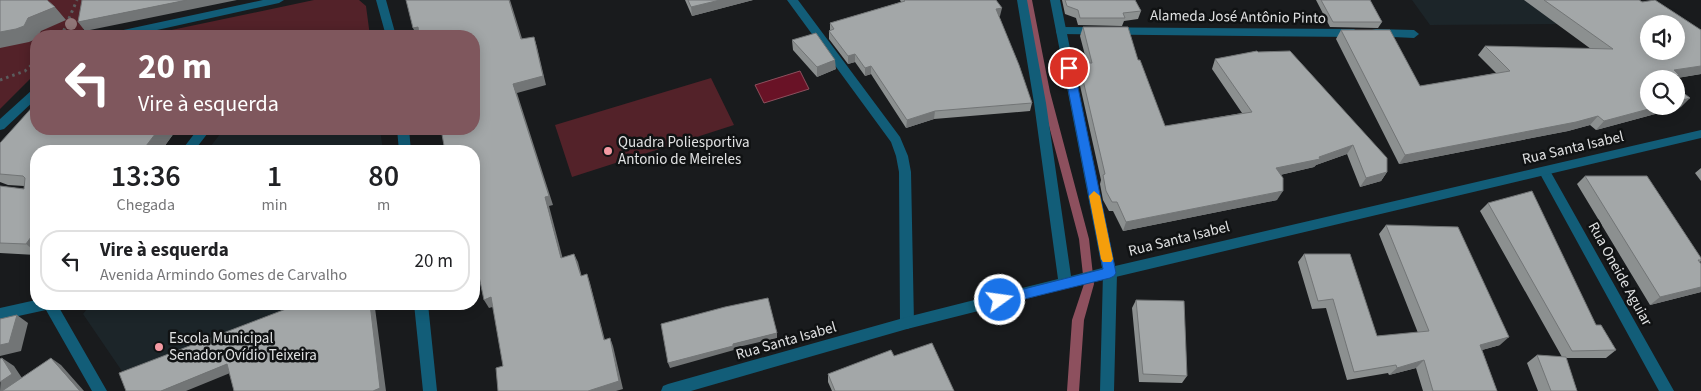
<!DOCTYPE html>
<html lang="pt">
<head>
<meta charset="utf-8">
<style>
  :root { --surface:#fff; --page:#f6f6f6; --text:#202124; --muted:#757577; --line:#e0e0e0 }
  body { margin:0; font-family:"Source Sans 3",sans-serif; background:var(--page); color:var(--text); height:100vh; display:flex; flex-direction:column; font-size:19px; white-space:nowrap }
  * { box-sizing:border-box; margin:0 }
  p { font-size:16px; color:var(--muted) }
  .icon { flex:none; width:28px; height:28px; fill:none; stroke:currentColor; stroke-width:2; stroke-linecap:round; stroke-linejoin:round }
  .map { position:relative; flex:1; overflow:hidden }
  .sheet { position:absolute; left:30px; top:145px; width:450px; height:165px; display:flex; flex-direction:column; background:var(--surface); border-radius:20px; box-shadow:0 2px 12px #0003 }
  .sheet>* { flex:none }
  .guide { position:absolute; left:30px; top:30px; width:450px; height:105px; border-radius:20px; box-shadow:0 2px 12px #0003; background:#7f575d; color:#fff; overflow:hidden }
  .buttons { position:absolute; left:1640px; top:15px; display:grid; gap:10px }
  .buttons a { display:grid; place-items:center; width:45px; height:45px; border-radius:50%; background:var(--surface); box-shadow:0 2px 12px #0003; font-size:25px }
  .pin { position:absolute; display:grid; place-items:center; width:42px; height:42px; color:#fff; margin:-21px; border:2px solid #fff; border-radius:50%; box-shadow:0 1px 5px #0007 }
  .me { position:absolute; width:55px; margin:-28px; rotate:76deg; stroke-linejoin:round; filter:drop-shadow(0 0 4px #0008) }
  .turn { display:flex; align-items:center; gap:18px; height:105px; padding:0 25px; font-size:22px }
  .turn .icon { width:65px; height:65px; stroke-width:2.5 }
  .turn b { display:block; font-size:35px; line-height:42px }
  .eta { display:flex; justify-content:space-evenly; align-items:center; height:85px; text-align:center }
  .eta b { font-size:30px; font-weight:600; line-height:35px }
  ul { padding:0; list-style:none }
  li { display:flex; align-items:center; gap:15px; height:62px; margin:0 10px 8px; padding:0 15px; border:2px solid var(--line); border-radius:20px }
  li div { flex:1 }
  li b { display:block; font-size:19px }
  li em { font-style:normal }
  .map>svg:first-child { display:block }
  .built { fill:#1c2529 }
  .green { fill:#532229 }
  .water { fill:#691226; stroke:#8d505e }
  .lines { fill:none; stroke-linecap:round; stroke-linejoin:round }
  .stream { fill:#8d505e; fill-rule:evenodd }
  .path { stroke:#5b5d5e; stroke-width:3; stroke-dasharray:2.5 4; stroke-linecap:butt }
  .minor { fill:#125d78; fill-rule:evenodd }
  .tertiary { fill:#125d78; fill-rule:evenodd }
  .tree { fill:#917678 }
  .wall { fill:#8c9090 }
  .shaded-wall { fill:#727576 }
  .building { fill:#a3a7a8; stroke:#727576; fill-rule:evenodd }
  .route { fill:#1a73e8; stroke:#114b97 }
  .slow { fill:#f59e0b }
  .poi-dot { fill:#f49aa3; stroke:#101213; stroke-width:2 }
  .labels { text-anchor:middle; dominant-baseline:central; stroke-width:5; stroke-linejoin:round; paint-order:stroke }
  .street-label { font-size:15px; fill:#e0e1e2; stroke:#101213 }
  .poi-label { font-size:15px; fill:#e0e1e2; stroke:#101213; text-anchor:start }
</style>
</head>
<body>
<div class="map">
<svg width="1701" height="391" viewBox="0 0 1701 391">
  <rect width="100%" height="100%" fill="#191b1d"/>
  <path class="built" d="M1412,0H1628L1559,24L1430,25Z
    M224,129H380L383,151H207Z
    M91,304H324L128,380L83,314Z"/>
  <path class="green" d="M0,0H88L83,32L78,36H36V73L0,109Z
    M314,0H359L366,6L370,36H143Z
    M711,78L734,125L572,177L555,125Z"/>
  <path class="water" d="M800,71L809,89L764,103L755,85Z"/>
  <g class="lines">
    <path class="stream" d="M1024,0H1032L1050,92L1089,239L1094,284L1084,320L1079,391H1067L1072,320L1084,284L1079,239L1040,92Z"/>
    <path class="path" d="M60,36L64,30L77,0
      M0,80L25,71L36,61"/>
    <path class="minor" d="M787,0H798L900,137L908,156L911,172L914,323L912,327L907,329L902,327L900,323L899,172L896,156L891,142Z
      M1061,27L1354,29L1359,33L1354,37L1057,34L1056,31Z
      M1376,29L1414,30L1419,34L1414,38L1372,36L1371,33L1372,30Z
      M198,129H211L194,151H181Z
      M1545,167L1549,169L1674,391H1659L1539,172L1541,169Z
      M1110,267L1115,269L1117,273L1114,391H1100L1103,273L1105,269Z
      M36,300V304H57L107,391H92L46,310L0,320V308Z"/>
    <path class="tertiary" d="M263,0H284L279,3L130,36H109L114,32Z
      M376,0H386L396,36H386Z
      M1017,0H1027L1046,103L1071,276L1102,268L1050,0H1060L1115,266L1701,130V138L1065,289L907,329L691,391H661L663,386L668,384L907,317L1058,279L1034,103Z
      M36,89V99L4,129L0,130V119L32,90Z
      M397,129H409L411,151H399Z
      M414,304H428L437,391H423Z"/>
  </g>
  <circle class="tree" cx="71" cy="24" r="6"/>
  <path class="wall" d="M685,0H753L692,16Z
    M900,0H996L1000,16H999L1032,103L1030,111L934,119L906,128L871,74L865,76L855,62L848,64L829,39V31L830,30V23L901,2Z
    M1062,0H1135L1141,11L1138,19L1124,21L1122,26L1078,25L1076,18L1065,14Z
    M1316,0H1370L1382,22L1378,28L1330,27Z
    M1524,0H1639L1701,30V74L1677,78L1649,79L1681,107L1596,130L1590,125L1568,131L1399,164L1336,39L1341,30L1420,86L1496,73L1478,55L1485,46L1591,49Z
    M1083,27L1138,60L1165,126L1242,113L1212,69L1215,59L1257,51L1387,172L1381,181L1360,187L1347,154L1316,165L1314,167L1280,175L1277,200L1123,231L1113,211H1109L1103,200L1100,184L1101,180L1077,72L1079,63H1087L1080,36Z
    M792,40L836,69L817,77L793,50Z
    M36,129H177L161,151H36V255L0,253V186L24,189V186L8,185L0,182V143Z
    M1701,168V181L1695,173Z
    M1585,176L1701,258V261L1700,262L1701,264V292L1650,305L1577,184Z
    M1488,203L1596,325L1616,350L1606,358H1566L1577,391H1538L1527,363L1537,355L1562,357L1480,211Z
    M1386,225L1500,345L1482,350L1497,391H1423L1416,368L1389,375L1388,373L1347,380L1326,308L1312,309L1298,262L1304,254L1377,336L1418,333L1379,234Z
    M1136,300L1187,376L1182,383L1139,382L1132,308Z
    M894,356L954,391H832L828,382V374Z"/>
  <path class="shaded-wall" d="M187,0H237L85,31L78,22Z
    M509,0H510L525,48L521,39Z
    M720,0H753L692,16L691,7Z
    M55,7L66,20L41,31L38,36H36V39L29,42L0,48V32L28,18Z
    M1002,8L1000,16L995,17L996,9Z
    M418,27L422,36H417L413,28Z
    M534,37L537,47L546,85L517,93L553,205L549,206L565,267L561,258L545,197L513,84Z
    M855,54V62L848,64V56Z
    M835,60L836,69L817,77V67Z
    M871,66V74L865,76V68Z
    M1701,66V74L1677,78L1676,79H1666L1674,70Z
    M1690,98L1681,107L1596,130L1604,121L1660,106H1676V102Z
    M935,111L934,119L906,128L907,120Z
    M1598,116L1590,125L1568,131L1399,164L1405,155Z
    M159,129H177L161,151H151L146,146Z
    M1353,145L1347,154L1316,165L1314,167L1271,177L1276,168L1319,157Z
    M142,146L147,151H138Z
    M1387,172L1381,181L1360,187L1366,178Z
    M1283,191L1277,200L1123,231L1126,222Z
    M36,230V252L26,244Z
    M574,254L578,262L584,285L581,276Z
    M587,274L590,283L607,348L604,340Z
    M1701,287V292L1650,305L1660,297Z
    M491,297L496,306L489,308L484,300Z
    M370,304H374L375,308L386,391H373Z
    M17,315L28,323L21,351L0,356V345Z
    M777,333V338L734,348V350L670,368L668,363L733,344Z
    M1509,337L1500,345L1471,353L1480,345Z
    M610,338L613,346L623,389L616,391H588Z
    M2,358L14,366L24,381L11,391H0Z
    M51,358L61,365L84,391H80Z
    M1424,360L1416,368L1389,375L1397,368Z
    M227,364L235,371L186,391H161Z"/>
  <path class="building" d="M0,0H47L55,7L28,18L24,26L16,29L0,32Z
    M82,0H187L78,22Z
    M406,0H509L521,39L534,37L543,76L513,84L549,196L545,197L561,258L574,254L581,276L587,274L604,340L610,338L619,381L588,391H498L496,368L503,366L491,297L484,300L474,253V151H445L441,129H474V36H419L418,27L413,28Z
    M688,0H720L691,7Z
    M904,0H996L1002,8L996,9L1019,65L1032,103L935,111L907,120L871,66L865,68L855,54L848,56L829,31L834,29L830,23L905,1Z
    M1065,0H1135L1141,11L1123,13L1125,18H1080L1078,10L1067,6Z
    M1321,0H1370L1382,22H1333Z
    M1544,0H1639L1642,2L1655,0L1701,30V66L1674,70L1679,75L1667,79H1649V106H1660L1604,121L1598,116L1576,122L1405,155L1341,30H1390L1420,86L1510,71L1485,46L1613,49ZM1649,24H1676V51H1649Z
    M1083,27H1128L1138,60H1140L1165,126L1252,112L1215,59L1257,51L1258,52L1290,51L1387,158V172L1366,178L1353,145L1319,157L1320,159L1276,168L1283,178V191L1126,222L1117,202H1112L1106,191L1103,175L1105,174L1079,63H1092Z
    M816,33L835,60L817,67L792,40Z
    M1676,87L1690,98L1676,102Z
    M36,103V129H159L146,146H142L138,151H36V230L26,244L0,243V186L24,189L25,178L23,176L0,174V143Z
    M1585,176H1647L1701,258V260H1698L1701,264V287L1660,297Z
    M1532,191L1596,325H1601L1616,350L1572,351L1488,203Z
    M1386,225L1458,227L1509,337L1480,345L1497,391H1433L1424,360L1397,368L1396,365L1354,372L1333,299L1318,301L1304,254H1350L1377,336L1429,331Z
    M768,298L777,333L733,344V346L668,363L661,324L725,307Z
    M1136,300L1184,301L1187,376L1143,374Z
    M299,304H370L380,388L373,391H234L227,364L161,391H126L119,373Z
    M17,315L9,343L0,345V319Z
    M932,343L954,391H835L828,374L891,350L894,356Z
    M1537,355L1566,357L1577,391H1551Z
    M2,358L12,374L0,382V359Z
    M51,358L80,391H2Z"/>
  <path class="route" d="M1069,64L1074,68L1116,273L1114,276L1110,278L1000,305L996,303L994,300L996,296L1103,269L1064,68Z"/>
  <path class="slow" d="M1094,191L1100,196L1113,259L1111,262H1103L1101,259L1089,196Z"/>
  <g class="poi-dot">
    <circle cx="608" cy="151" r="5"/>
    <circle cx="159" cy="347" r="5"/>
  </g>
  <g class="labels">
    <g class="street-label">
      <text transform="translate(1238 17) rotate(1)">Alameda José Antônio Pinto</text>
      <text transform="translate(1573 148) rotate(-13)">Rua Santa Isabel</text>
      <text transform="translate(1179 239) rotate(-14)">Rua Santa Isabel</text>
      <text transform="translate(1620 274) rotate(61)">Rua Oneide Aguiar</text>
      <text transform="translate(786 341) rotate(-16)">Rua Santa Isabel</text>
    </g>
    <g class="poi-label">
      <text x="618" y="142">Quadra Poliesportiva<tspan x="618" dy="17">Antonio de Meireles</tspan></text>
      <text x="169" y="338">Escola Municipal<tspan x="169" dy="17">Senador Ovídio Teixeira</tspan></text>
    </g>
  </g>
</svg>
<div class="buttons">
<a><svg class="icon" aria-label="sound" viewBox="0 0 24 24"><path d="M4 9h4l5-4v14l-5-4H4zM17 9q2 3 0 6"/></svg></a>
<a><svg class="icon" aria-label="search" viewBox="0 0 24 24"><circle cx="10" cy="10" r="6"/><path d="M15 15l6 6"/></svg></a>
</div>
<div class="pin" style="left:1069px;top:68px;background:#d93025"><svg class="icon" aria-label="arrive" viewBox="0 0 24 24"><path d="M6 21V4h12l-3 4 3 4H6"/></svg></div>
<svg class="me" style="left:1000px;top:300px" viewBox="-20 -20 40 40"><circle r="17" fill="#1a73e8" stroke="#fff" stroke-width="3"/><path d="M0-11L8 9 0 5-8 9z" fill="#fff"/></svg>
<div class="guide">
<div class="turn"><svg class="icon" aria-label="left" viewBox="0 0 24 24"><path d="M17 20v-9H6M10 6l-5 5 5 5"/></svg><div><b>20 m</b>Vire à esquerda</div></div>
</div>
<section class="sheet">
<div class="eta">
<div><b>13:36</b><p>Chegada</p></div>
<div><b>1</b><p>min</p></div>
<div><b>80</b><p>m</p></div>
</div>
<ul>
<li><svg class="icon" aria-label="left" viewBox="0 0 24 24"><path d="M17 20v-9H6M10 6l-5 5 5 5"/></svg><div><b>Vire à esquerda</b><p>Avenida Armindo Gomes de Carvalho</p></div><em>20 m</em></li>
</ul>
</section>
</div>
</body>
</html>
